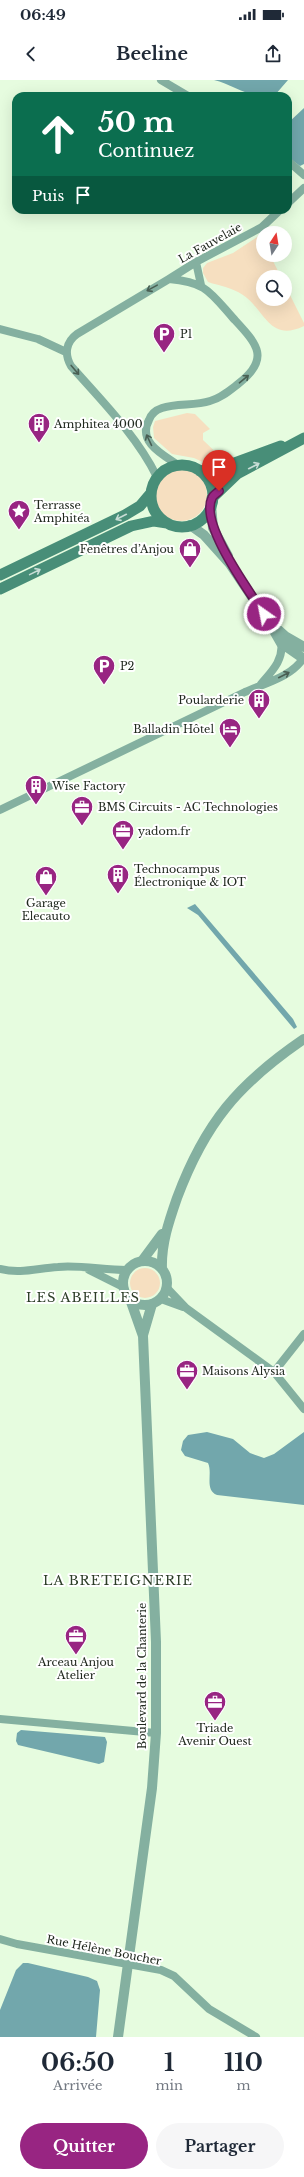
<!DOCTYPE html>
<html lang="fr">
<head>
<meta charset="utf-8">
<style>
  :root { --surface:#fff; --page:#f6f6f7; --text:#1f2937; --muted:#747a83; --accent:#982582 }
  body { margin:0; font-family:"Libre Baskerville",serif; background:var(--page); color:var(--text); height:100vh; display:flex; flex-direction:column; font-size:15px; white-space:nowrap }
  * { box-sizing:border-box; margin:0 }
  p { font-size:13px; color:var(--muted) }
  .icon { flex:none; width:22px; height:22px; fill:none; stroke:currentColor; stroke-width:2; stroke-linecap:round; stroke-linejoin:round }
  .map { position:relative; height:1957px; overflow:hidden }
  .sheet { display:flex; flex-direction:column; background:var(--surface); flex:1 }
  .sheet>* { flex:none }
  .banner { position:absolute; left:12px; top:12px; width:280px; height:122px; border-radius:12px; box-shadow:0 4px 16px #0002; background:#0b6e4f; color:#fff; overflow:hidden }
  .needle { width:26px; rotate:12deg }
  .fabs { position:absolute; left:256px; top:146px; display:grid; gap:8px }
  .fabs a { display:grid; place-items:center; width:36px; height:36px; border-radius:50%; background:var(--surface); box-shadow:0 4px 16px #0002; font-size:20px }
  .pin { position:absolute; display:grid; place-items:center; width:34px; height:34px; color:#fff; margin:-41px -17px; border-radius:50% 50% 50% 0; rotate:-45deg; box-shadow:0 0 4px #0007 }
  .pin .icon { rotate:45deg }
  .me { position:absolute; width:44px; margin:-22px; rotate:327deg; stroke-linejoin:round; filter:drop-shadow(0 0 3px #0008) }
  .turn { display:flex; align-items:center; gap:14px; height:84px; padding:0 20px; font-size:18px }
  .turn .icon { width:52px; height:52px; stroke-width:2.5 }
  .turn b { display:block; font-size:28px; line-height:34px }
  .then { display:flex; align-items:center; height:38px; padding:0 20px; background:#0003; gap:8px; font-size:15px }
  .eta { display:flex; justify-content:space-evenly; align-items:center; height:68px; text-align:center }
  .eta b { font-size:24px; font-weight:700; line-height:28px }
  .button { display:flex; gap:8px; margin-top:auto; padding:8px 20px }
  .button a { flex:1; height:46px; border-radius:24px; background:var(--accent); color:#fff; font-size:16px; font-weight:700; line-height:46px; text-align:center }
  .button a+a { background:var(--page); color:var(--text) }
  .status { display:flex; justify-content:space-between; align-items:center; height:28px; padding:0 20px; background:var(--surface); direction:ltr }
  .status svg { height:11px; fill:currentColor }
  header { display:flex; justify-content:space-between; align-items:center; height:52px; padding:0 20px; background:var(--surface); font-size:18px; font-weight:700 }
  .map>svg:first-child { display:block }
  .green { fill:#f6dfc0 }
  .water { fill:#72a7ac }
  .lines { fill:none; stroke-linecap:round; stroke-linejoin:round }
  .minor { stroke:#84b0a0; stroke-width:8 }
  .tertiary { stroke:#84b0a0; stroke-width:10 }
  .secondary { stroke:#488e78; stroke-width:11 }
  .oneway { stroke:#495f53 }
  .oneway2 { stroke:#c8ddd6 }
  .route-casing { stroke:#631854; stroke-width:10 }
  .route { stroke:#982582; stroke-width:7 }
  .labels { text-anchor:middle; dominant-baseline:central; stroke-width:4; stroke-linejoin:round; paint-order:stroke }
  .street-label { font-size:11px; fill:#21291f; stroke:#fff }
  .poi-label { font-size:11px; fill:#21291f; stroke:#fff; text-anchor:start }
  .quarter-label { font-size:13px; letter-spacing:1px; fill:#2d3e28; stroke:#fff }
</style>
</head>
<body>
<div class="status"><b>06:49</b><svg viewBox="0 0 49 12"><path d="M0 12V9h3v3zM5 12V6h3v6zM10 12V3h3v9zM15 12V0h3v12zM26 1h20v11H26zM47 4h2v5h-2z"/></svg></div>
<header><svg class="icon" aria-label="back" viewBox="0 0 24 24"><path d="M15 5l-7 7 7 7"/></svg>Beeline<svg class="icon" aria-label="share" viewBox="0 0 24 24"><path d="M12 15V3M7 8l5-5 5 5M5 13v7h14v-7"/></svg></header>
<div class="map">
<svg width="304" height="1957" viewBox="0 0 304 1957">
  <rect width="100%" height="100%" fill="#e6fcdf"/>
  <path class="green" d="M260,155L263,161V175H270L281,197H263V219H285V205L304,243V246C269,263 265,230 243,215C231,207 220,206 208,202L203,193V188L207,183L233,173Z
    M187,333L195,334L210,349L203,353V360L225,381L207,384L194,378L172,374L154,358L153,347L155,341Z
    M155 415a26 26 0 1 1 52 0a26 26 0 1 1-52 0Z
    M130 1203a15 15 0 1 1 30 0a15 15 0 1 1-30 0Z"/>
  <path class="water" d="M214,0H288L275,15C252,21 235,5 214,0Z
    M304,28V84L300,86L288,77V43Z
    M195,824L293,939L297,947L294,949L198,835L187,828Z
    M207,1352L233,1359L250,1373L264,1378L274,1374L304,1352V1425L217,1415C204,1409 213,1394 208,1383L185,1376L181,1370L183,1361L188,1355Z
    M21,1650L105,1657L107,1662L104,1682L99,1684L18,1665L16,1661L17,1653Z
    M23,1883H28L88,1897L97,1901L100,1910L96,1957H0V1930L16,1890Z"/>
  <g class="lines">
    <path class="minor" d="M161,0L188,16
      M288,81L304,95
      M288,123L304,108
      M196,182L201,205
      M169,199L196,182L262,147L280,130
      M0,249L38,259L66,272
      M157,397C137,356 101,320 71,286C64,274 66,262 77,254L169,199C206,202 210,212 233,238C256,263 272,278 238,304C229,311 221,318 210,321C195,326 177,323 162,328C156,330 151,334 149,340C137,362 163,375 178,385
      M261,604C271,592 284,580 281,563
      M0,730L245,612C265,603 292,597 304,577
      M0,1189C21,1194 38,1188 58,1187C80,1185 104,1190 126,1190
      M89,1190L123,1207
      M167,1208L186,1228L274,1292L304,1329
      M161,1219L183,1227
      M274,1292L304,1254
      M0,1639L156,1653
      M0,1859L17,1864L161,1890L174,1896L209,1929L256,1957"/>
    <path class="tertiary" d="M211,425L213,448L228,476
      M190,445L204,455L230,484L269,542L281,563L304,579
      M275,547L285,556L304,567
      M123 1203a22 22 0 1 1 44 0a22 22 0 1 1-44 0Z
      M142,1181L162,1154
      M162,1189C161,1164 169,1141 177,1118C205,1043 238,1004 304,959
      M143,1255L152,1224
      M118,1957L152,1708L156,1653V1562L143,1256L130,1219"/>
    <path class="secondary" d="M151 416a31 31 0 1 1 62 0a31 31 0 1 1-62 0Z
      M200,391L221,388L281,366
      M212,418L237,394L304,358
      M0,495L125,435L140,426L151,413
      M0,509L131,446L154,441L167,443"/>
  </g>
  <defs><path id="oneway-shaft" d="M-6 0H5M1.5-3L5.5 0L1.5 3" fill="none" stroke-width="1.6" stroke-linecap="round" stroke-linejoin="round"/></defs>
  <g class="oneway">
    <use href="#oneway-shaft" transform="translate(152 208) rotate(151)"/>
    <use href="#oneway-shaft" transform="translate(75 290) rotate(50)"/>
    <use href="#oneway-shaft" transform="translate(244 299) rotate(-40)"/>
    <use href="#oneway-shaft" transform="translate(149 360) rotate(-115)"/>
    <use href="#oneway-shaft" transform="translate(284 595) rotate(-27)"/>
  </g>
  <g class="oneway2">
    <use href="#oneway-shaft" transform="translate(254 386) rotate(-27)"/>
    <use href="#oneway-shaft" transform="translate(121 437) rotate(153)"/>
    <use href="#oneway-shaft" transform="translate(35 492) rotate(-26)"/>
  </g>
  <g class="lines">
    <g class="route-casing">
      <path id="route" d="M219,411C217,413 213,415 212,418C199,444 250,512 264,534"/>
    </g>
    <use href="#route" class="route"/>
  </g>
  <defs>
    <g id="parking-pin" transform="scale(1.15)"><path d="M0 17L-7.5 6A9.5 9.5 0 1 1 7.5 6Z" fill="#982582" stroke="#fff"/><path d="M-3.5-5.5H1a3.5 3.5 0 0 1 0 7H-1V5.5H-3.5ZM-1-3.4V-.6H.8a1.4 1.4 0 0 0 0-2.8Z" fill="#fff"/></g>
    <g id="building-pin" transform="scale(1.15)"><path d="M0 17L-7.5 6A9.5 9.5 0 1 1 7.5 6Z" fill="#982582" stroke="#fff"/><path d="M-4-6H4V6H1V3H-1V6H-4ZM-2.5-4.3h1.7v1.8h-1.7ZM.8-4.3h1.7v1.8H.8ZM-2.5-1h1.7V.8h-1.7ZM.8-1h1.7V.8H.8Z" fill="#fff"/></g>
    <g id="sight-pin" transform="scale(1.15)"><path d="M0 17L-7.5 6A9.5 9.5 0 1 1 7.5 6Z" fill="#982582" stroke="#fff"/><path d="M0-6L1.8-2.2L6-1.7L2.9 1.2L3.7 5.4L0 3.3L-3.7 5.4L-2.9 1.2L-6-1.7L-1.8-2.2Z" fill="#fff"/></g>
    <g id="shop-pin" transform="scale(1.15)"><path d="M0 17L-7.5 6A9.5 9.5 0 1 1 7.5 6Z" fill="#982582" stroke="#fff"/><path d="M-5-2.5h2.3a2.7 3.5 0 0 1 5.4 0H5L5.5 6h-11ZM-1.5-2.5h3a1.5 2.3 0 0 0-3 0Z" fill="#fff"/></g>
    <g id="hotel-pin" transform="scale(1.15)"><path d="M0 17L-7.5 6A9.5 9.5 0 1 1 7.5 6Z" fill="#982582" stroke="#fff"/><path d="M-6-4.5h1.5V1H6V5H4.5V3h-9V5H-6ZM-4 0a1.8 1.8 0 1 1 3.6 0ZM.5 0V-2.5h3Q6-2.5 6 0Z" fill="#fff"/></g>
    <g id="office-pin" transform="scale(1.15)"><path d="M0 17L-7.5 6A9.5 9.5 0 1 1 7.5 6Z" fill="#982582" stroke="#fff"/><path d="M-6-3h4V-5.5h4V-3h4V5H-6ZM-1-4.5V-3h2v-1.5ZM-6 0V1H6V0Z" fill="#fff"/></g>
  </defs>
  <g fill-rule="evenodd">
    <use href="#parking-pin" x="164" y="254"/>
    <use href="#building-pin" x="39" y="344"/>
    <use href="#sight-pin" x="19" y="431"/>
    <use href="#shop-pin" x="190" y="469"/>
    <use href="#parking-pin" x="104" y="586"/>
    <use href="#building-pin" x="259" y="620"/>
    <use href="#hotel-pin" x="230" y="649"/>
    <use href="#building-pin" x="36" y="706"/>
    <use href="#office-pin" x="82" y="727"/>
    <use href="#office-pin" x="123" y="751"/>
    <use href="#building-pin" x="118" y="795"/>
    <use href="#shop-pin" x="46" y="797"/>
    <use href="#office-pin" x="187" y="1291"/>
    <use href="#office-pin" x="76" y="1556"/>
    <use href="#office-pin" x="215" y="1622"/>
  </g>
  <g class="labels">
    <g class="street-label">
      <text transform="translate(210 163) rotate(-29)">La Fauvelaie</text>
      <text transform="translate(142 1596) rotate(-90)">Boulevard de la Chanterie</text>
      <text transform="translate(104 1870) rotate(11)">Rue Hélène Boucher</text>
    </g>
    <g class="poi-label">
      <text x="180" y="254">P1</text>
      <text x="54" y="344">Amphitea 4000</text>
      <text x="34" y="425">Terrasse<tspan x="34" dy="13">Amphitéa</tspan></text>
      <text x="174" y="469" text-anchor="end">Fenêtres d’Anjou</text>
      <text x="120" y="586">P2</text>
      <text x="244" y="620" text-anchor="end">Poularderie</text>
      <text x="214" y="649" text-anchor="end">Balladin Hôtel</text>
      <text x="52" y="706">Wise Factory</text>
      <text x="98" y="727">BMS Circuits - AC Technologies</text>
      <text x="138" y="751">yadom.fr</text>
      <text x="134" y="789">Technocampus<tspan x="134" dy="13">Électronique &amp; IOT</tspan></text>
      <text x="46" y="823" text-anchor="middle">Garage<tspan x="46" dy="13">Elecauto</tspan></text>
      <text x="202" y="1291">Maisons Alysia</text>
      <text x="76" y="1582" text-anchor="middle">Arceau Anjou<tspan x="76" dy="13">Atelier</tspan></text>
      <text x="215" y="1648" text-anchor="middle">Triade<tspan x="215" dy="13">Avenir Ouest</tspan></text>
    </g>
    <g class="quarter-label">
      <text x="83" y="1217">LES ABEILLES</text>
      <text x="118" y="1500">LA BRETEIGNERIE</text>
    </g>
  </g>
</svg>
<div class="fabs">
<a><svg class="needle" viewBox="-14 -14 28 28"><path d="M0-13l5 13h-10z" fill="#e53935"/><path d="M0 13l5-13h-10z" fill="#747a83"/></svg></a>
<a><svg class="icon" aria-label="search" viewBox="0 0 24 24"><circle cx="10" cy="10" r="6"/><path d="M15 15l6 6"/></svg></a>
</div>
<div class="pin" style="left:219px;top:411px;background:#d93025"><svg class="icon" aria-label="arrive" viewBox="0 0 24 24"><path d="M6 21V4h12l-3 4 3 4H6"/></svg></div>
<svg class="me" style="left:264px;top:534px" viewBox="-20 -20 40 40"><circle r="17" fill="#982582" stroke="#fff" stroke-width="3"/><path d="M0-11L8 9 0 5-8 9z" fill="#fff"/></svg>
<div class="banner">
<div class="turn"><svg class="icon" aria-label="ahead" viewBox="0 0 24 24"><path d="M12 20V5M6 11l6-6 6 6"/></svg><div><b>50 m</b>Continuez</div></div>
<div class="then">Puis<svg class="icon" aria-label="arrive" viewBox="0 0 24 24"><path d="M6 21V4h12l-3 4 3 4H6"/></svg></div>
</div>
</div>
<section class="sheet">
<div class="eta">
<div><b>06:50</b><p>Arrivée</p></div>
<div><b>1</b><p>min</p></div>
<div><b>110</b><p>m</p></div>
</div>
<div class="button"><a>Quitter</a><a>Partager</a></div>
</section>
</body>
</html>
